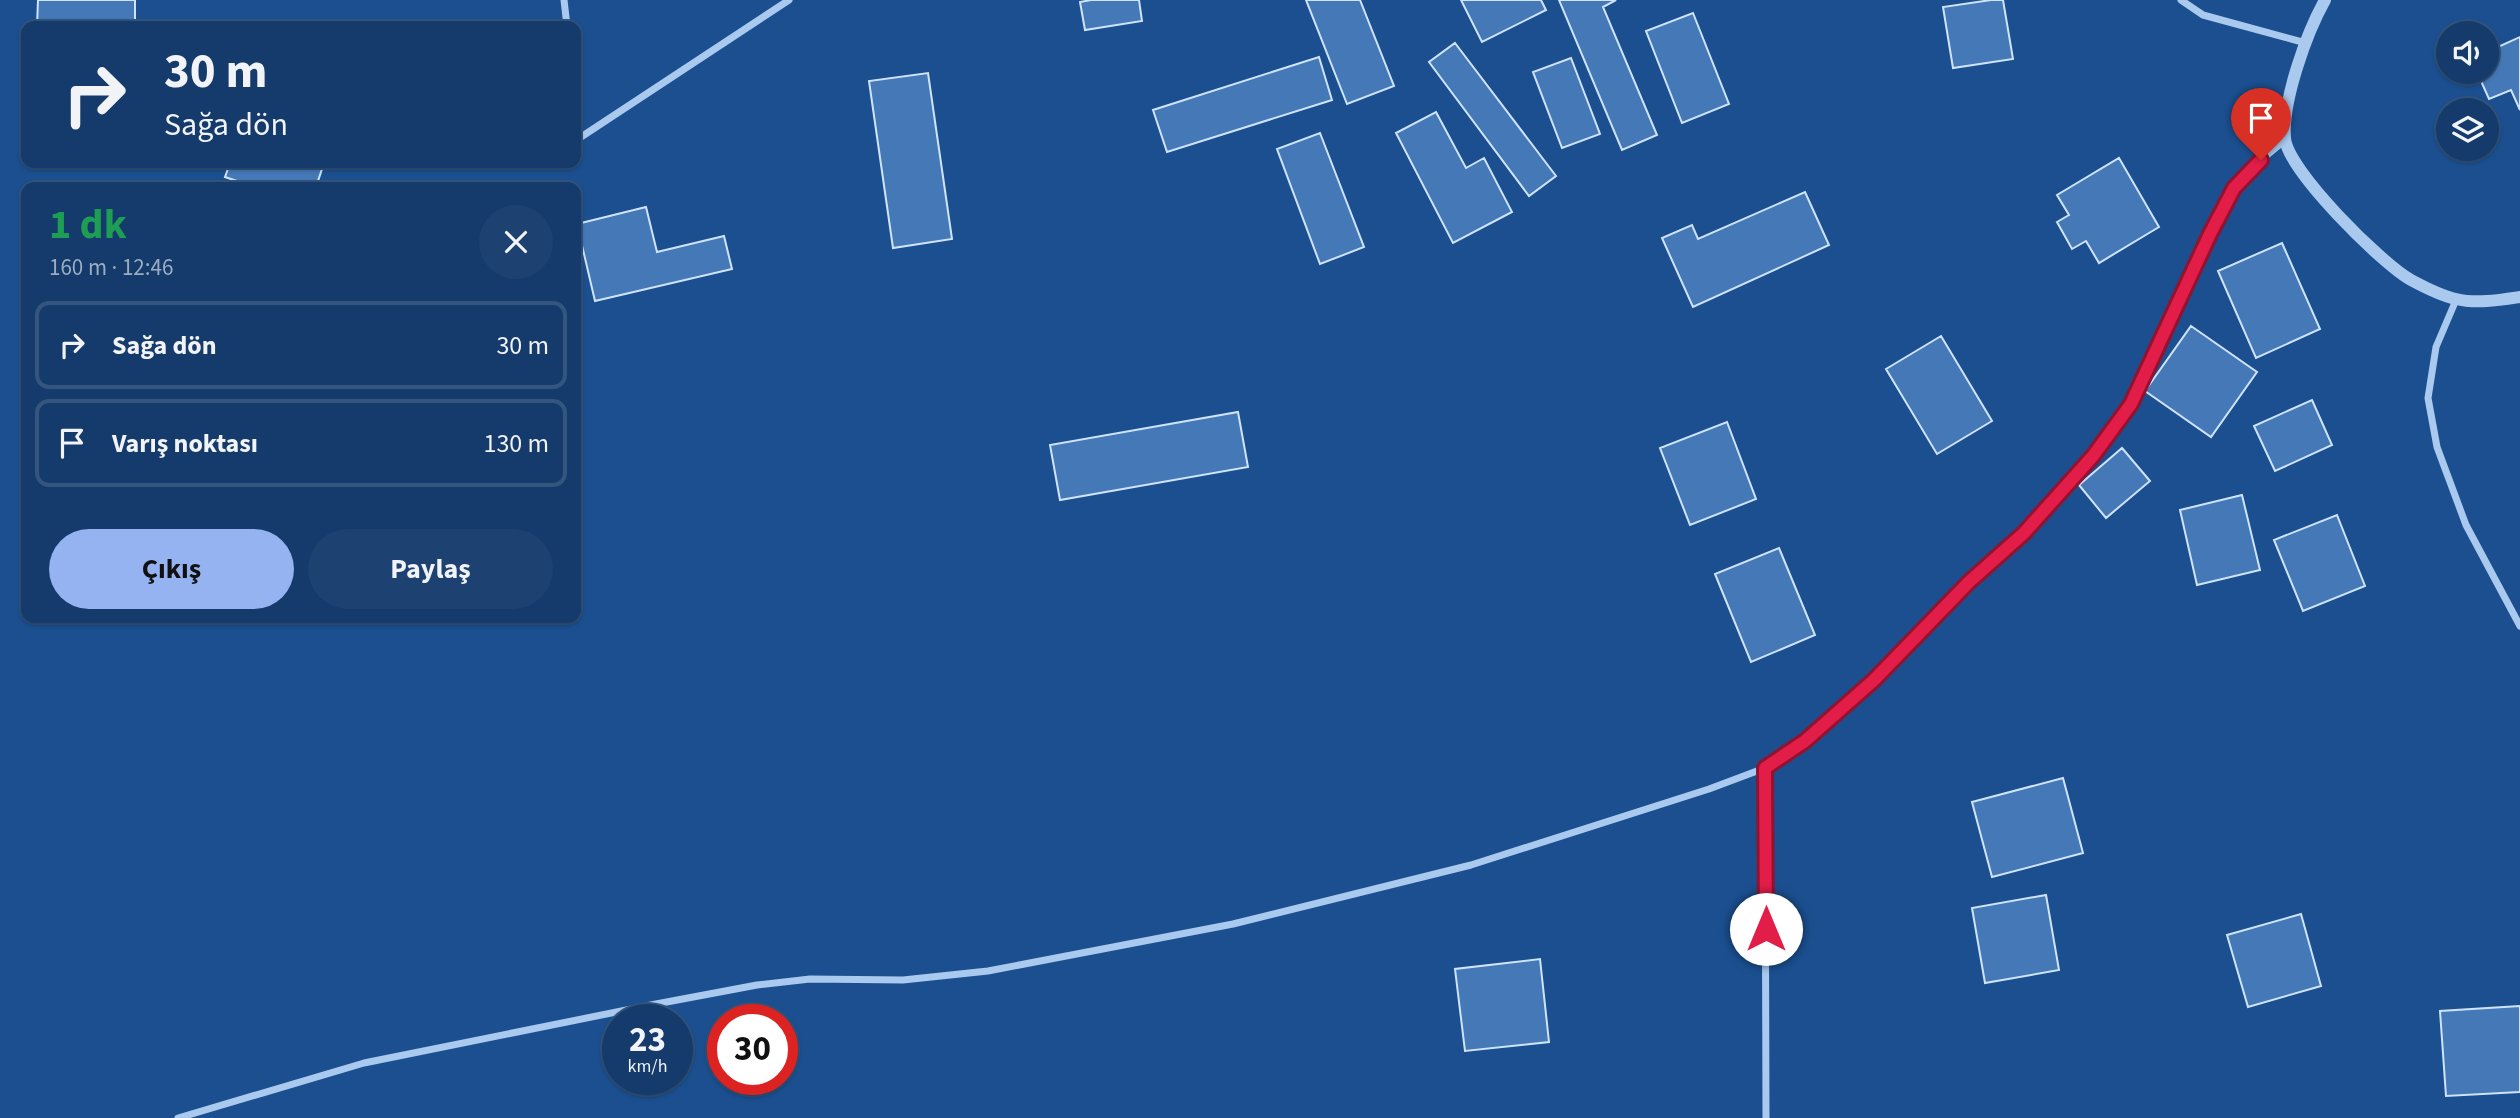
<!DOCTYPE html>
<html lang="tr">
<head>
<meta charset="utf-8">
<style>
  :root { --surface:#143b6b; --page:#1d4271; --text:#f1f3f6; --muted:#9dadc1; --line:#33557e; --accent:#95b2f1 }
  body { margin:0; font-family:"Source Sans 3",sans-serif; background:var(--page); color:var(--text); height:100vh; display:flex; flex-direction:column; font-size:26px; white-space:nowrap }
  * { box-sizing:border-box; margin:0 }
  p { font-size:23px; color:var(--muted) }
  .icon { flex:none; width:38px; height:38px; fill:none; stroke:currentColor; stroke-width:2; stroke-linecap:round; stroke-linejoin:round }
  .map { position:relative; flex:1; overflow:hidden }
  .sheet { position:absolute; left:21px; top:182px; width:560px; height:441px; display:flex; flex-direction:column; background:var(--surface); border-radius:14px; box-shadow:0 2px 5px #0004,0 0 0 2px var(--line) }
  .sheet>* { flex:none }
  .hud { position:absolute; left:21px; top:21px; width:560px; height:147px; border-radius:14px; box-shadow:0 2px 5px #0004,0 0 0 2px var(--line); background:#143b6b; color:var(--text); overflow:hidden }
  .tools { position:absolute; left:2436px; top:21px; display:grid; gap:14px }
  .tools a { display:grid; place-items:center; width:63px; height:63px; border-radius:50%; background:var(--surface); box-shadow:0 2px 5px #0004,0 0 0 2px var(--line); font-size:35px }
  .speed { position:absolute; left:602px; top:1004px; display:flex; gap:14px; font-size:35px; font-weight:700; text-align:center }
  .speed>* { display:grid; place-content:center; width:91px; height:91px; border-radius:50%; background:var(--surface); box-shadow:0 2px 5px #0004,0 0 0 2px var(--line); line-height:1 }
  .speed small { font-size:18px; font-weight:400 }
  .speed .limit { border:10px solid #d22; background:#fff; color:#111 }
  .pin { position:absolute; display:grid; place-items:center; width:60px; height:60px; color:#fff; margin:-72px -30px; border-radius:50% 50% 50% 0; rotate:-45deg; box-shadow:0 0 7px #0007 }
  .pin .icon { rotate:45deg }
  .me { position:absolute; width:77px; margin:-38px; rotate:0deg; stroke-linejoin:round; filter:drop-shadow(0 0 5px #0008) }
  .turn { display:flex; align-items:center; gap:24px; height:147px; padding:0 28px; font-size:32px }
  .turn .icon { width:91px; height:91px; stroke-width:2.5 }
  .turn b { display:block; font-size:49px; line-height:60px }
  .round { display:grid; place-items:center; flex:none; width:74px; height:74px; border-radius:37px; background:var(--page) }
  .head { display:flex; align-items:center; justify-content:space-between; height:119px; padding:0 28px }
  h1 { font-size:42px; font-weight:700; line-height:52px; color:#1e9e55 }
  .cta { display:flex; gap:14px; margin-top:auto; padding:14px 28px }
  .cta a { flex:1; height:80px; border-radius:42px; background:var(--accent); color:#111; font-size:28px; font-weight:700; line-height:80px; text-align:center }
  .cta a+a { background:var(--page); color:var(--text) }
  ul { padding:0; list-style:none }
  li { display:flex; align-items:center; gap:21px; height:88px; margin:0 14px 10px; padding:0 14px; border:4px solid var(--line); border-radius:14px }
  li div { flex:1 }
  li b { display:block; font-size:26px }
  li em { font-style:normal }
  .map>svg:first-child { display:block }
  .building { fill:#4478b7; stroke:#cfe3fa; stroke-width:2 }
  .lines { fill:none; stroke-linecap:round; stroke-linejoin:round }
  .minor { stroke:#a9c9ee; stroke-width:7 }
  .tertiary { stroke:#a9c9ee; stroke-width:12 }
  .route-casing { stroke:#92132f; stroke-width:18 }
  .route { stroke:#e11d48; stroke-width:12 }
</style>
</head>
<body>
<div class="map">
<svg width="2520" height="1118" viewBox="0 0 2520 1118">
  <rect width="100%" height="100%" fill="#1b4f8f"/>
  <path class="building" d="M38,0H135V26H37Z
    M1091,0H1139L1142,21L1085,30L1080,2Z
    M1306,0H1360L1394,86L1347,104Z
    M1461,0H1541L1546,10L1482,42Z
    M1559,0H1616L1603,7L1657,135L1622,150Z
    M1991,0H2003L2013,59L1953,68L1943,7Z
    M1693,13L1729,104L1682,123L1646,31Z
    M2520,37V110L2511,90L2489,99L2477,72H2487V52Z
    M1455,43L1556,176L1529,196L1429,62Z
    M1319,57L1332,100L1167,152L1153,110Z
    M1571,58L1600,134L1562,148L1533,72Z
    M928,73L952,239L893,248L869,81Z
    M1436,112L1466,168L1484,158L1512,212L1453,243L1396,133Z
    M1320,133L1364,247L1320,264L1277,149Z
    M2119,158L2159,227L2099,263L2086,241L2072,249L2057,222L2069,215L2057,195Z
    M230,163H324L316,187H255L225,177Z
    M1805,192L1829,245L1693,307L1662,238L1692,225L1698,239Z
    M646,207L657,252L724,236L732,269L595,301L577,224Z
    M2282,243L2320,329L2256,358L2218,271Z
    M2191,326L2257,372L2211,437L2145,391Z
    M1941,336L1992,421L1937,454L1886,369Z
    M2312,400L2332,445L2275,471L2254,426Z
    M1238,412L1248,467L1060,500L1050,445Z
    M1727,422L1756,499L1690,525L1660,448Z
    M2122,448L2150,481L2106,518L2079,485Z
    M2242,495L2260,570L2197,585L2180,510Z
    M2337,515L2365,586L2303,611L2274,540Z
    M1779,548L1815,635L1751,662L1715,574Z
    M2063,778L2083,853L1992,877L1972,802Z
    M2046,895L2059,970L1985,983L1972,908Z
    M2301,914L2321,986L2248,1007L2227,935Z
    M1540,959L1549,1042L1465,1051L1455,969Z
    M2520,1006V1092L2446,1096L2440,1011Z"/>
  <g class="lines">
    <path class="minor" d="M564,0L567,26
      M2181,0L2203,15L2306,43
      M576,112L578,139L789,0
      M2456,300L2436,347L2428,398L2437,447L2466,525L2520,626
      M1765,768L1766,1118
      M178,1118L364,1063L656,1004L757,985L810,979L903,980L988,971L1233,924L1471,865L1709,789L1765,768L1805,741L1874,680L1969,582L2024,533L2093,456L2131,404L2210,234L2234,188L2261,160L2285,140"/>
    <path class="tertiary" d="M2325,0C2307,32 2282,101 2285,138C2287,170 2382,264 2411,280C2424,287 2442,296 2456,299C2476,304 2500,300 2520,297"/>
  </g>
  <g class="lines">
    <g class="route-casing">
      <path id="route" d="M1766,929L1765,768L1805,741L1874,680L1969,582L2024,533L2093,456L2131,404L2210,234L2234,188L2261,160"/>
    </g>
    <use href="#route" class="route"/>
  </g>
</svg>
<div class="tools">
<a><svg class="icon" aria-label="sound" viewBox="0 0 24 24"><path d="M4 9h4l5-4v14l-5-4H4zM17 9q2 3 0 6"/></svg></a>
<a><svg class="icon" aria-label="layers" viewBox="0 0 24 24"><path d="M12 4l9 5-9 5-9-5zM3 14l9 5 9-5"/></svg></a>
</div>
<div class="speed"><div>23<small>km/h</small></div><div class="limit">30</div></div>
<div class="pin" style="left:2261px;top:160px;background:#d93025"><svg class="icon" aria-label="arrive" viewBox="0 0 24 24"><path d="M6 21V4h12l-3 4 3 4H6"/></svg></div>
<svg class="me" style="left:1766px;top:929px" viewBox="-20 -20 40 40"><circle r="19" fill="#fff"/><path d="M0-13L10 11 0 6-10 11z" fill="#e11d48"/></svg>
<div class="hud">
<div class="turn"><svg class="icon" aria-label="right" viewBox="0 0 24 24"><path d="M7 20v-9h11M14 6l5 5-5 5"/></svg><div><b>30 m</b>Sağa dön</div></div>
</div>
<section class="sheet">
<div class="head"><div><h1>1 dk</h1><p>160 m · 12:46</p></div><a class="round"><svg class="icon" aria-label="close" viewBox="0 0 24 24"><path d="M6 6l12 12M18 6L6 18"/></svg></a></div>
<ul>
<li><svg class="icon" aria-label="right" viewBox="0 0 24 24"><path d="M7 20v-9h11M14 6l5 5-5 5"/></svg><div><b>Sağa dön</b></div><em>30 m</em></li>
<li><svg class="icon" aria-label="arrive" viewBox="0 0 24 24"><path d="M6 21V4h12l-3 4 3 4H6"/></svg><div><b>Varış noktası</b></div><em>130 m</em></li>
</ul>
<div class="cta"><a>Çıkış</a><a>Paylaş</a></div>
</section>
</div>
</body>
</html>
